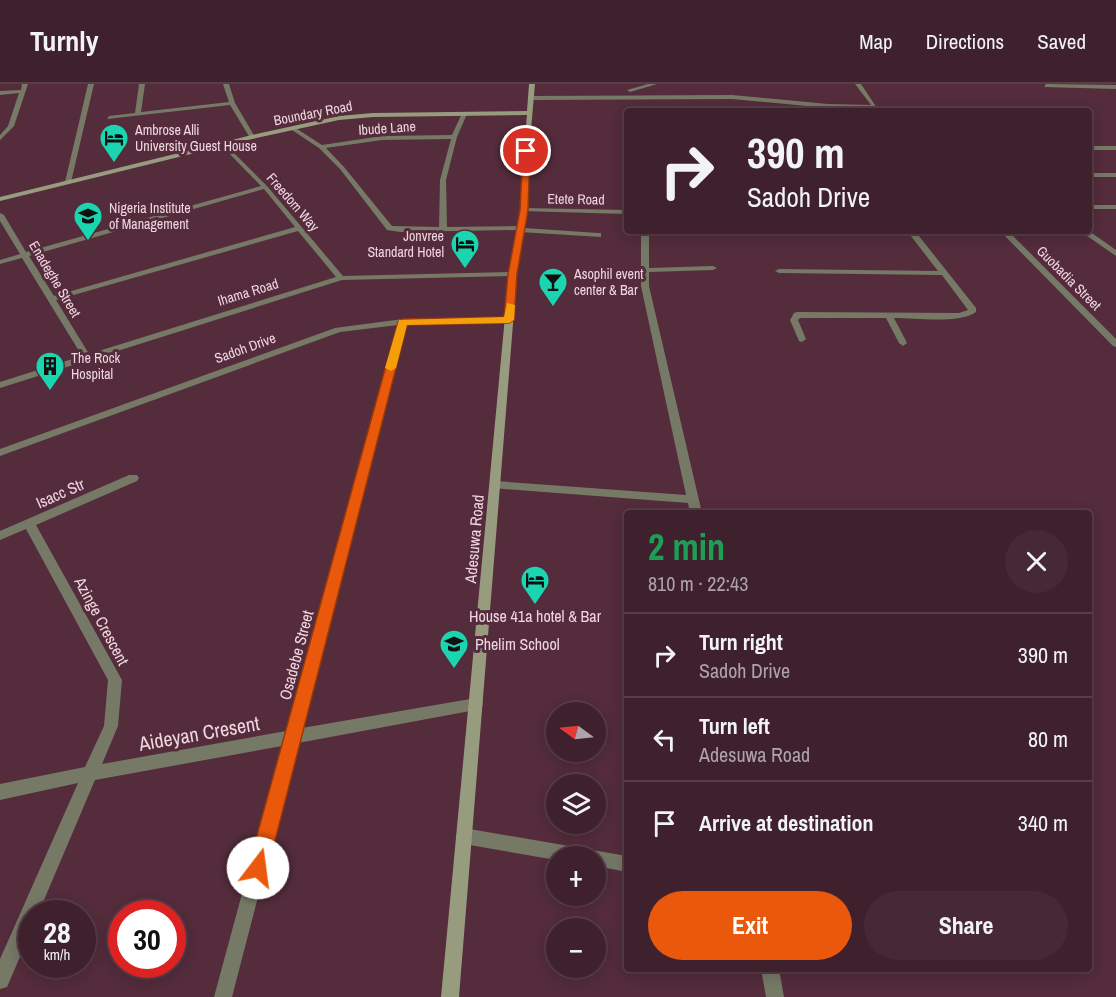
<!DOCTYPE html>
<html lang="en">
<head>
<meta charset="utf-8">
<style>
  :root { --surface:#3f212d; --page:#462935; --text:#f1f3f6; --muted:#ada3aa; --line:#583e49; --accent:#ea580c }
  body { margin:0; font-family:"Archivo Narrow",sans-serif; background:var(--page); color:var(--text); height:100vh; display:flex; flex-direction:column; font-size:22px; white-space:nowrap }
  * { box-sizing:border-box; margin:0 }
  p { font-size:20px; color:var(--muted) }
  .icon { flex:none; width:33px; height:33px; fill:none; stroke:currentColor; stroke-width:2; stroke-linecap:round; stroke-linejoin:round }
  .map { position:relative; flex:1; overflow:hidden }
  .side { position:absolute; left:624px; top:426px; width:468px; height:462px; display:flex; flex-direction:column; background:var(--surface); border-radius:6px; box-shadow:0 3px 15px #0003,0 0 0 2px var(--line) }
  .side>* { flex:none }
  .hud { position:absolute; left:624px; top:24px; width:468px; height:126px; border-radius:6px; box-shadow:0 3px 15px #0003,0 0 0 2px var(--line); background:#3f212d; color:var(--text); overflow:hidden }
  .needle { width:39px; rotate:285deg }
  .buttons { position:absolute; left:546px; top:618px; display:grid; gap:12px }
  .buttons a { display:grid; place-items:center; width:60px; height:60px; border-radius:50%; background:var(--surface); box-shadow:0 3px 15px #0003,0 0 0 2px var(--line); font-size:30px }
  .speed { position:absolute; left:18px; top:816px; display:flex; gap:12px; font-size:30px; font-weight:700; text-align:center }
  .speed>* { display:grid; place-content:center; width:78px; height:78px; border-radius:50%; background:var(--surface); box-shadow:0 3px 15px #0003,0 0 0 2px var(--line); line-height:1 }
  .speed small { font-size:15px; font-weight:400 }
  .speed .limit { border:9px solid #d22; background:#fff; color:#111 }
  .pin { position:absolute; display:grid; place-items:center; width:51px; height:51px; color:#fff; margin:-26px; border:3px solid #fff; border-radius:50%; box-shadow:0 2px 6px #0007 }
  .me { position:absolute; width:66px; margin:-33px; rotate:15deg; stroke-linejoin:round; filter:drop-shadow(0 0 4px #0008) }
  .turn { display:flex; align-items:center; gap:21px; height:126px; padding:0 24px; font-size:27px }
  .turn .icon { width:78px; height:78px; stroke-width:2.5 }
  .turn b { display:block; font-size:42px; line-height:51px }
  .round { display:grid; place-items:center; flex:none; width:63px; height:63px; border-radius:32px; background:var(--page) }
  .head { display:flex; align-items:center; justify-content:space-between; height:102px; padding:0 24px }
  h1 { font-size:36px; font-weight:700; line-height:45px; color:#1e9e55 }
  .action { display:flex; gap:12px; margin-top:auto; padding:12px 24px }
  .action a { flex:1; height:69px; border-radius:36px; background:var(--accent); color:#fff; font-size:24px; font-weight:700; line-height:69px; text-align:center }
  .action a+a { background:var(--page); color:var(--text) }
  ul { padding:0; list-style:none }
  li { display:flex; align-items:center; gap:18px; height:84px; padding:0 24px; border-top:2px solid var(--line) }
  li div { flex:1 }
  li b { display:block; font-size:22px }
  li em { font-style:normal }
  header { display:flex; align-items:center; gap:36px; box-sizing:border-box; height:84px; padding:0 30px; background:var(--surface); border-bottom:2px solid var(--line) }
  header strong { font-size:28px }
  nav { display:flex; gap:33px; margin-inline-start:auto; font-size:21px }
  .map>svg:first-child { display:block }
  .lines { fill:none; stroke-linecap:round; stroke-linejoin:round }
  .street { fill:#767966; fill-rule:evenodd }
  .secondary { fill:#979c7e; fill-rule:evenodd }
  .route { fill:#ea580c; stroke:#983908; stroke-width:1.5 }
  .slow { fill:#f59e0b }
  .labels { text-anchor:middle; dominant-baseline:central; stroke-width:6; stroke-linejoin:round; paint-order:stroke }
  .far-street-label { font-size:14px; fill:#f0d6df; stroke:#542c3c }
  .far-poi-label { font-size:14px; fill:#f0d6df; stroke:#542c3c; text-anchor:start }
  .street-label { font-size:16px; fill:#f0d6df; stroke:#542c3c }
  .poi-label { font-size:16px; fill:#f0d6df; stroke:#542c3c }
  .near-street-label { font-size:20px; fill:#f0d6df; stroke:#542c3c }
</style>
</head>
<body>
<header>
<strong>Turnly</strong>
<nav><a>Map</a><a>Directions</a><a>Saved</a></nav>
</header>
<div class="map">
<svg width="1116" height="913" viewBox="0 0 1116 913">
  <rect width="100%" height="100%" fill="#542c3c"/>
  <g class="lines">
    <path class="street" d="M22,0H28L14,42L0,56V51L8,42L19,9L0,11V7L21,6Z
      M88,0H94L71,98L68,100L65,98Z
      M139,0H145L141,28L229,18L223,0H229L235,19L255,53L250,54L230,21L107,35L109,32L135,29Z
      M648,0H657L630,8L627,6Z
      M855,0H861L879,27H875L873,25L828,24L732,15L531,16L528,14L531,12L732,11L828,20L871,21Z
      M1046,0L1116,1V5L1044,3Z
      M462,29L467,30L457,53L446,96L447,143L520,142L524,144L598,149H601V153L520,148L517,146L400,148L387,146L340,85L319,64L289,44L294,43L322,61L382,52L452,51ZM451,55L440,96L439,143L392,142L344,83L326,64L382,56Z
      M223,58L267,102L343,192L513,188L517,190L513,192L342,196L0,304V298L82,272L22,174L0,180V176L20,170L0,137V129L4,131L26,168L261,102L221,61ZM264,105L295,143L54,212L29,172ZM298,147L336,193L89,270L56,216Z
      M1089,62H1116V66H1089Z
      M1089,89H1116V93H1089Z
      M1089,121H1116V125H1089Z
      M524,124L627,126V130L522,127L521,126Z
      M641,147H649V184L713,182L717,184L713,186L649,188V202L702,429H690L688,419L492,404L490,401L496,397L686,411L641,202Z
      M907,147H915L976,224V228C960,240 915,234 894,234L907,259L903,262L899,259L886,234H800L798,236L806,255L802,258L799,257L790,236L794,229L797,228L959,229L968,226L942,191L779,189L775,187L779,185L938,187Z
      M1000,147H1008L1116,255V263L1113,262Z
      M1080,147H1089L1116,166V172Z
      M509,233L512,234V238L407,241L302,644L476,614L481,615L483,620L481,625L298,659L232,913H214L282,662L95,696L38,830H32V845L7,903L0,905V875L78,699L0,716V700L85,683L104,642L108,596L26,445L0,456V447L129,391H137L139,394L137,397L36,441L122,596L118,642L102,680L286,647L398,241L340,248L0,372V365L335,244L403,235Z
      M464,744L627,772V788L596,782V772H556V776L464,760L458,758L456,752L458,746Z
      M761,885H779L784,913H766Z"/>
    <path class="secondary" d="M529,0H535L528,80L527,126L517,190L459,913H441L509,190L521,126L522,80L527,31L373,33L339,36L252,55L0,117V113L252,51L339,32L373,29L527,27Z"/>
  </g>
  <path class="route" d="M526,65L530,67L528,126L517,190L514,236L509,239L407,241L268,784L265,790L258,793L251,790L248,784L398,238L402,235L504,233L508,190L520,126L523,67Z"/>
  <path class="slow" d="M507,219L515,221L514,236L509,239L407,241L396,284L391,287L385,284L399,236L504,233Z"/>
  <defs>
    <g id="hotel-pin" transform="scale(1.5)"><path d="M0 17L-7.5 6A9.5 9.5 0 1 1 7.5 6Z" fill="#1bd5b1" stroke="#542c3c"/><path d="M-6-4.5h1.5V1H6V5H4.5V3h-9V5H-6ZM-4 0a1.8 1.8 0 1 1 3.6 0ZM.5 0V-2.5h3Q6-2.5 6 0Z" fill="#111"/></g>
    <g id="university-pin" transform="scale(1.5)"><path d="M0 17L-7.5 6A9.5 9.5 0 1 1 7.5 6Z" fill="#1bd5b1" stroke="#542c3c"/><path d="M0-5L7-2L0 1L-7-2ZM-4 1L0 2.5L4 1V4Q0 6-4 4Z" fill="#111"/></g>
    <g id="bar-pin" transform="scale(1.5)"><path d="M0 17L-7.5 6A9.5 9.5 0 1 1 7.5 6Z" fill="#1bd5b1" stroke="#542c3c"/><path d="M-6-5H6L.8 .8V4.5H3.5V6h-7V4.5H-.8V.8Z" fill="#111"/></g>
    <g id="building-pin" transform="scale(1.5)"><path d="M0 17L-7.5 6A9.5 9.5 0 1 1 7.5 6Z" fill="#1bd5b1" stroke="#542c3c"/><path d="M-4-6H4V6H1V3H-1V6H-4ZM-2.5-4.3h1.7v1.8h-1.7ZM.8-4.3h1.7v1.8H.8ZM-2.5-1h1.7V.8h-1.7ZM.8-1h1.7V.8H.8Z" fill="#111"/></g>
    <g id="school-pin" transform="scale(1.5)"><path d="M0 17L-7.5 6A9.5 9.5 0 1 1 7.5 6Z" fill="#1bd5b1" stroke="#542c3c"/><path d="M0-5L7-2L0 1L-7-2ZM-4 1L0 2.5L4 1V4Q0 6-4 4Z" fill="#111"/></g>
  </defs>
  <g fill-rule="evenodd">
    <use href="#hotel-pin" x="114" y="54"/>
    <use href="#university-pin" x="88" y="132"/>
    <use href="#hotel-pin" x="465" y="160"/>
    <use href="#bar-pin" x="553" y="198"/>
    <use href="#building-pin" x="50" y="282"/>
    <use href="#hotel-pin" x="535" y="496"/>
    <use href="#school-pin" x="454" y="560"/>
  </g>
  <g class="labels">
    <g class="far-street-label">
      <text transform="translate(313 29) rotate(-11)">Boundary Road</text>
      <text transform="translate(387 44) rotate(-4)">Ibude Lane</text>
      <text transform="translate(576 115) rotate(1)">Etete Road</text>
      <text transform="translate(293 118) rotate(49)">Freedom Way</text>
      <text transform="translate(1069 194) rotate(45)">Guobadia Street</text>
      <text transform="translate(55 195) rotate(59)">Enadeghe Street</text>
      <text transform="translate(248 208) rotate(-17)">Ihama Road</text>
      <text transform="translate(245 264) rotate(-20)">Sadoh Drive</text>
    </g>
    <g class="far-poi-label">
      <text x="135" y="46">Ambrose Alli<tspan x="135" dy="16">University Guest House</tspan></text>
      <text x="109" y="124">Nigeria Institute<tspan x="109" dy="16">of Management</tspan></text>
      <text x="444" y="152" text-anchor="end">Jonvree<tspan x="444" dy="16">Standard Hotel</tspan></text>
      <text x="574" y="190">Asophil event<tspan x="574" dy="16">center &amp; Bar</tspan></text>
      <text x="71" y="274">The Rock<tspan x="71" dy="16">Hospital</tspan></text>
    </g>
    <g class="street-label">
      <text transform="translate(60 409) rotate(-24)">Isacc Str</text>
      <text transform="translate(474 455) rotate(-85)">Adesuwa Road</text>
      <text transform="translate(102 537) rotate(62)">Azinge Crescent</text>
      <text transform="translate(296 571) rotate(-75)">Osadebe Street</text>
    </g>
    <g class="poi-label">
      <text x="535" y="532">House 41a hotel &amp; Bar</text>
      <text x="475" y="560" text-anchor="start">Phelim School</text>
    </g>
    <g class="near-street-label">
      <text transform="translate(199 649) rotate(-10)">Aideyan Cresent</text>
    </g>
  </g>
</svg>
<div class="buttons">
<a><svg class="needle" viewBox="-14 -14 28 28"><path d="M0-13l5 13h-10z" fill="#e53935"/><path d="M0 13l5-13h-10z" fill="#ada3aa"/></svg></a>
<a><svg class="icon" aria-label="layers" viewBox="0 0 24 24"><path d="M12 4l9 5-9 5-9-5zM3 14l9 5 9-5"/></svg></a>
<a>+</a>
<a>−</a>
</div>
<div class="speed"><div>28<small>km/h</small></div><div class="limit">30</div></div>
<div class="pin" style="left:526px;top:67px;background:#d93025"><svg class="icon" aria-label="arrive" viewBox="0 0 24 24"><path d="M6 21V4h12l-3 4 3 4H6"/></svg></div>
<svg class="me" style="left:258px;top:784px" viewBox="-20 -20 40 40"><circle r="19" fill="#fff"/><path d="M0-13L10 11 0 6-10 11z" fill="#ea580c"/></svg>
<div class="hud">
<div class="turn"><svg class="icon" aria-label="right" viewBox="0 0 24 24"><path d="M7 20v-9h11M14 6l5 5-5 5"/></svg><div><b>390 m</b>Sadoh Drive</div></div>
</div>
<section class="side">
<div class="head"><div><h1>2 min</h1><p>810 m · 22:43</p></div><a class="round"><svg class="icon" aria-label="close" viewBox="0 0 24 24"><path d="M6 6l12 12M18 6L6 18"/></svg></a></div>
<ul>
<li><svg class="icon" aria-label="right" viewBox="0 0 24 24"><path d="M7 20v-9h11M14 6l5 5-5 5"/></svg><div><b>Turn right</b><p>Sadoh Drive</p></div><em>390 m</em></li>
<li><svg class="icon" aria-label="left" viewBox="0 0 24 24"><path d="M17 20v-9H6M10 6l-5 5 5 5"/></svg><div><b>Turn left</b><p>Adesuwa Road</p></div><em>80 m</em></li>
<li><svg class="icon" aria-label="arrive" viewBox="0 0 24 24"><path d="M6 21V4h12l-3 4 3 4H6"/></svg><div><b>Arrive at destination</b></div><em>340 m</em></li>
</ul>
<div class="action"><a>Exit</a><a>Share</a></div>
</section>
</div>
</body>
</html>
